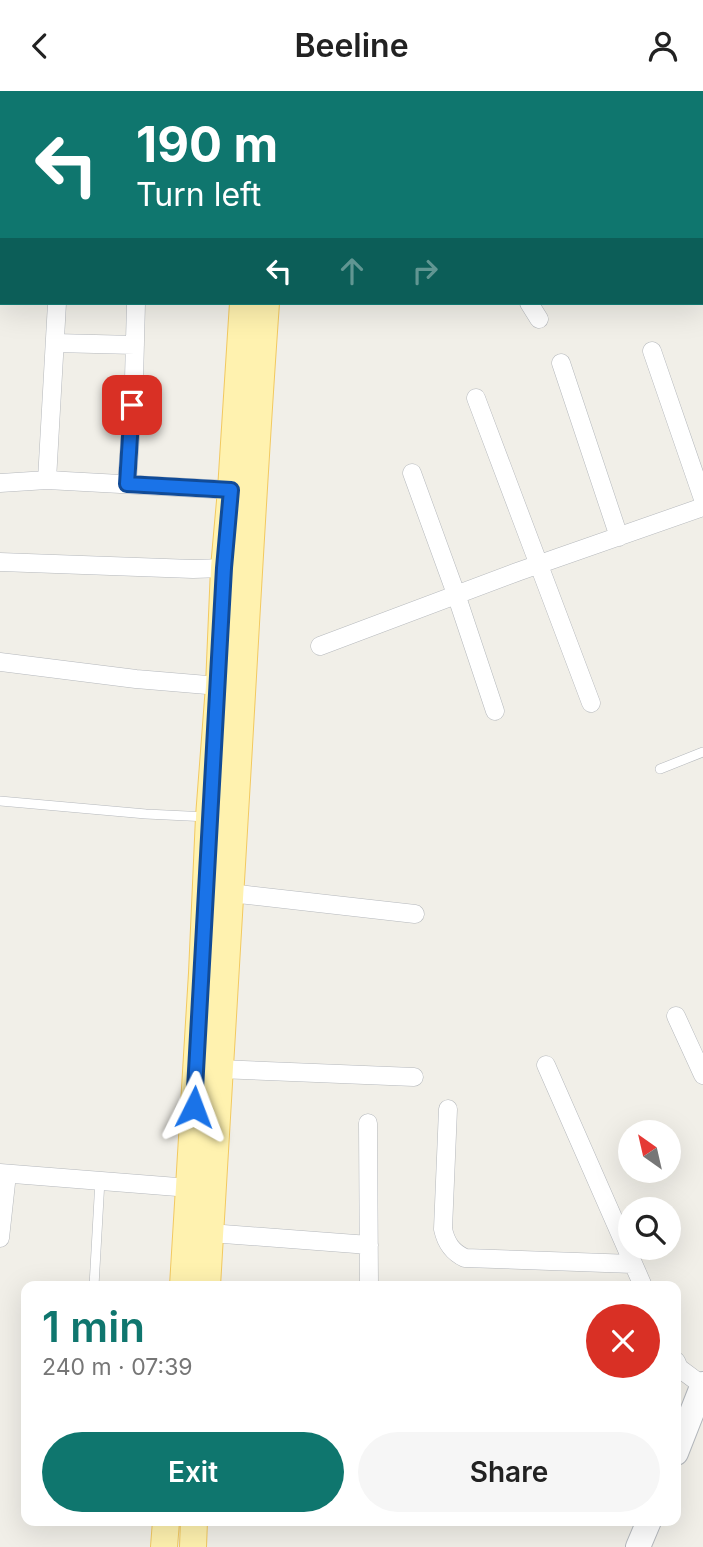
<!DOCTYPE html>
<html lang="en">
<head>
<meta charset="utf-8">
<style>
  :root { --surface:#fff; --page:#f6f6f6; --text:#222; --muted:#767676; --accent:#0f766e }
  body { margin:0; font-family:Inter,sans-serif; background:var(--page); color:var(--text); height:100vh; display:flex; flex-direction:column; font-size:26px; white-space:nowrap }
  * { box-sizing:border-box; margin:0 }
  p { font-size:23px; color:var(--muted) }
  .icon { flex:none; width:38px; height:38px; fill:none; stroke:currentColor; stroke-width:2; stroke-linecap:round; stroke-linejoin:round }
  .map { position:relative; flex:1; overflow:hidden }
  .details { position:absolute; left:21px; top:1190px; width:660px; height:245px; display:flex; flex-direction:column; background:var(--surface); border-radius:14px; box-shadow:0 7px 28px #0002 }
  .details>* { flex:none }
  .top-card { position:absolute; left:0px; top:0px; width:704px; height:214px; box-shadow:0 7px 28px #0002; background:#0f766e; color:#fff; overflow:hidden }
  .needle { width:46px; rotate:326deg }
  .tools { position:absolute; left:618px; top:1029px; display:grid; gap:14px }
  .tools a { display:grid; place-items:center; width:63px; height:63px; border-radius:50%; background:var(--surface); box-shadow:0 7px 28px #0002; font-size:35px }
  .pin { position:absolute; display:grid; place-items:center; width:60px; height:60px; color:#fff; margin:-30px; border-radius:14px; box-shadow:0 4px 10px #0006 }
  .me { position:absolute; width:77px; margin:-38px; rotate:3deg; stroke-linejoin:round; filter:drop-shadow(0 0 5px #0008) }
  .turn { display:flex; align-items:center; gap:24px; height:147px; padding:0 21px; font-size:32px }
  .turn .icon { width:91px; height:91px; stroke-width:2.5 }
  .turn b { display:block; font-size:49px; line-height:60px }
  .lanes { display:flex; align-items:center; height:66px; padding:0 21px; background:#0003; justify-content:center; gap:35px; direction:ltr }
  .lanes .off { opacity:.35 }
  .round { display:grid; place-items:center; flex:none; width:74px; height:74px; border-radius:37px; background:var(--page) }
  .summary { display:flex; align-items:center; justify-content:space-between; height:119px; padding:0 21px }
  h1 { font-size:42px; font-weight:600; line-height:52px; color:var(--accent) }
  .action { display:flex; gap:14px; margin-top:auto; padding:14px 21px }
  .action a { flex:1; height:80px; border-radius:42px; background:var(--accent); color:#fff; font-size:28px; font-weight:600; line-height:80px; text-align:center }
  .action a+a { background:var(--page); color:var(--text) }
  header { display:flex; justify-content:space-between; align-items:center; height:91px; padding:0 21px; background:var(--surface); font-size:32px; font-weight:600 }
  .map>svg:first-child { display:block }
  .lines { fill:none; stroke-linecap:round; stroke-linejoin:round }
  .lane-casing { stroke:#b5b8bc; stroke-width:10 }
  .street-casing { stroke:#b5b8bc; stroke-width:19 }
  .secondary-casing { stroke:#b6babf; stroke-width:26 }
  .primary-casing { stroke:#f2c960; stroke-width:28 }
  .lane { stroke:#fff; stroke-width:9 }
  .street { stroke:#fff; stroke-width:18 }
  .secondary { stroke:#fff; stroke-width:24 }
  .primary { stroke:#fff2af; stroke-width:26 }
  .route-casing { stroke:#114b97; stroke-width:18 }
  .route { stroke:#1a73e8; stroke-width:12 }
</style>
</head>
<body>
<header><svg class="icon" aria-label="back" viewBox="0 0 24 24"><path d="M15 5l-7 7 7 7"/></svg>Beeline<svg class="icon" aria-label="person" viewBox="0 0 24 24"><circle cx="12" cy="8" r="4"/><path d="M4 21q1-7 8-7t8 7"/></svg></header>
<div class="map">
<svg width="703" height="1456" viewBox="0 0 703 1456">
  <rect width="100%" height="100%" fill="#f1efe8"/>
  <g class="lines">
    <g class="lane-casing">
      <path id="lane" d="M660,678L703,661
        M0,710L146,723L208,726
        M94,1195L100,1089"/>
    </g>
    <g class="street-casing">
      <path id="street" d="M171,0L228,2
        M399,0L400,2
        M70,2V0
        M147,2V0
        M611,2L613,0
        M529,212L539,228
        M55,252L135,254
        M652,260L703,408
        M561,272L619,446
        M476,307L591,612
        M412,382L456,503L495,620
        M47,389L57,212
        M0,392L47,389L231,399
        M127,393L134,288L136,212
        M0,471L193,478L224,477
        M320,555L517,481L703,416
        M0,571L136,588L219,595
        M230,802L415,823
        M676,925L703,984
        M546,974L643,1195
        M218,978L414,986
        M448,1018L443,1138C446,1152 452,1161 465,1167L633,1173
        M368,1032L369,1195
        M0,1082L190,1097
        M210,1142L369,1154
        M0,1147L7,1083
        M676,1270L679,1277L702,1294"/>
    </g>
    <g class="secondary-casing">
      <path id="secondary" d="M638,0L639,2
        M669,0L670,2
        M702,59L703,61
        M702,113L703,115
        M676,1362L703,1293
        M638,1456L649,1430"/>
    </g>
    <g class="primary-casing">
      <path id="primary" d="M250,2V0
        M281,2V0
        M183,1195L202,882L209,726L219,595L224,477L231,399L243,212
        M207,1195C217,1021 228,846 238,672C247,518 255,365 266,212
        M164,1456L166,1430
        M193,1456L194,1430"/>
    </g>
    <use href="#lane" class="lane"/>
    <use href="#street" class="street"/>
    <use href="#secondary" class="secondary"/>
    <use href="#primary" class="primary"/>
  </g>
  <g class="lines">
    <g class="route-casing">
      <path id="route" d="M132,314L127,393L231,399L224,477L194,1016"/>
    </g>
    <use href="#route" class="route"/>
  </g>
</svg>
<div class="tools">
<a><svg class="needle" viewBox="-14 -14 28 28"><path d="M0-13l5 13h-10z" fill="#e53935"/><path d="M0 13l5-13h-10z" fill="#767676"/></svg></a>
<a><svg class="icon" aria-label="search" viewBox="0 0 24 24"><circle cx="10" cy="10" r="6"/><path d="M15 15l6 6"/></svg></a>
</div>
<div class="pin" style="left:132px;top:314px;background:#d93025"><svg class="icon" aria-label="arrive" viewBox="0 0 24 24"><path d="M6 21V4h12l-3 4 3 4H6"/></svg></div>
<svg class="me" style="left:194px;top:1016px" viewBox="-20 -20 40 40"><path d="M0-17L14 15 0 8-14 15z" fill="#1a73e8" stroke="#fff" stroke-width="4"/></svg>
<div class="top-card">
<div class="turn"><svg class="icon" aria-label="left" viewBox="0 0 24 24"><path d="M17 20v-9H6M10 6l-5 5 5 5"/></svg><div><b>190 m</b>Turn left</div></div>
<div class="lanes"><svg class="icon" aria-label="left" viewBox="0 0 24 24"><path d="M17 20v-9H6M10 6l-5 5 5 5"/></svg><svg class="icon off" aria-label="ahead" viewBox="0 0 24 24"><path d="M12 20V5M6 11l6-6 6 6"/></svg><svg class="icon off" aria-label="right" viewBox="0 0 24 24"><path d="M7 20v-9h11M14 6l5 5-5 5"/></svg></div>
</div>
<section class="details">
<div class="summary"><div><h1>1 min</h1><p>240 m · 07:39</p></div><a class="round" style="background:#d93025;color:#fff"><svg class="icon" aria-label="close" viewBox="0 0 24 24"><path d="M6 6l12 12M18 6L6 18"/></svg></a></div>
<div class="action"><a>Exit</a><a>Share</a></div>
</section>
</div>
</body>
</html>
